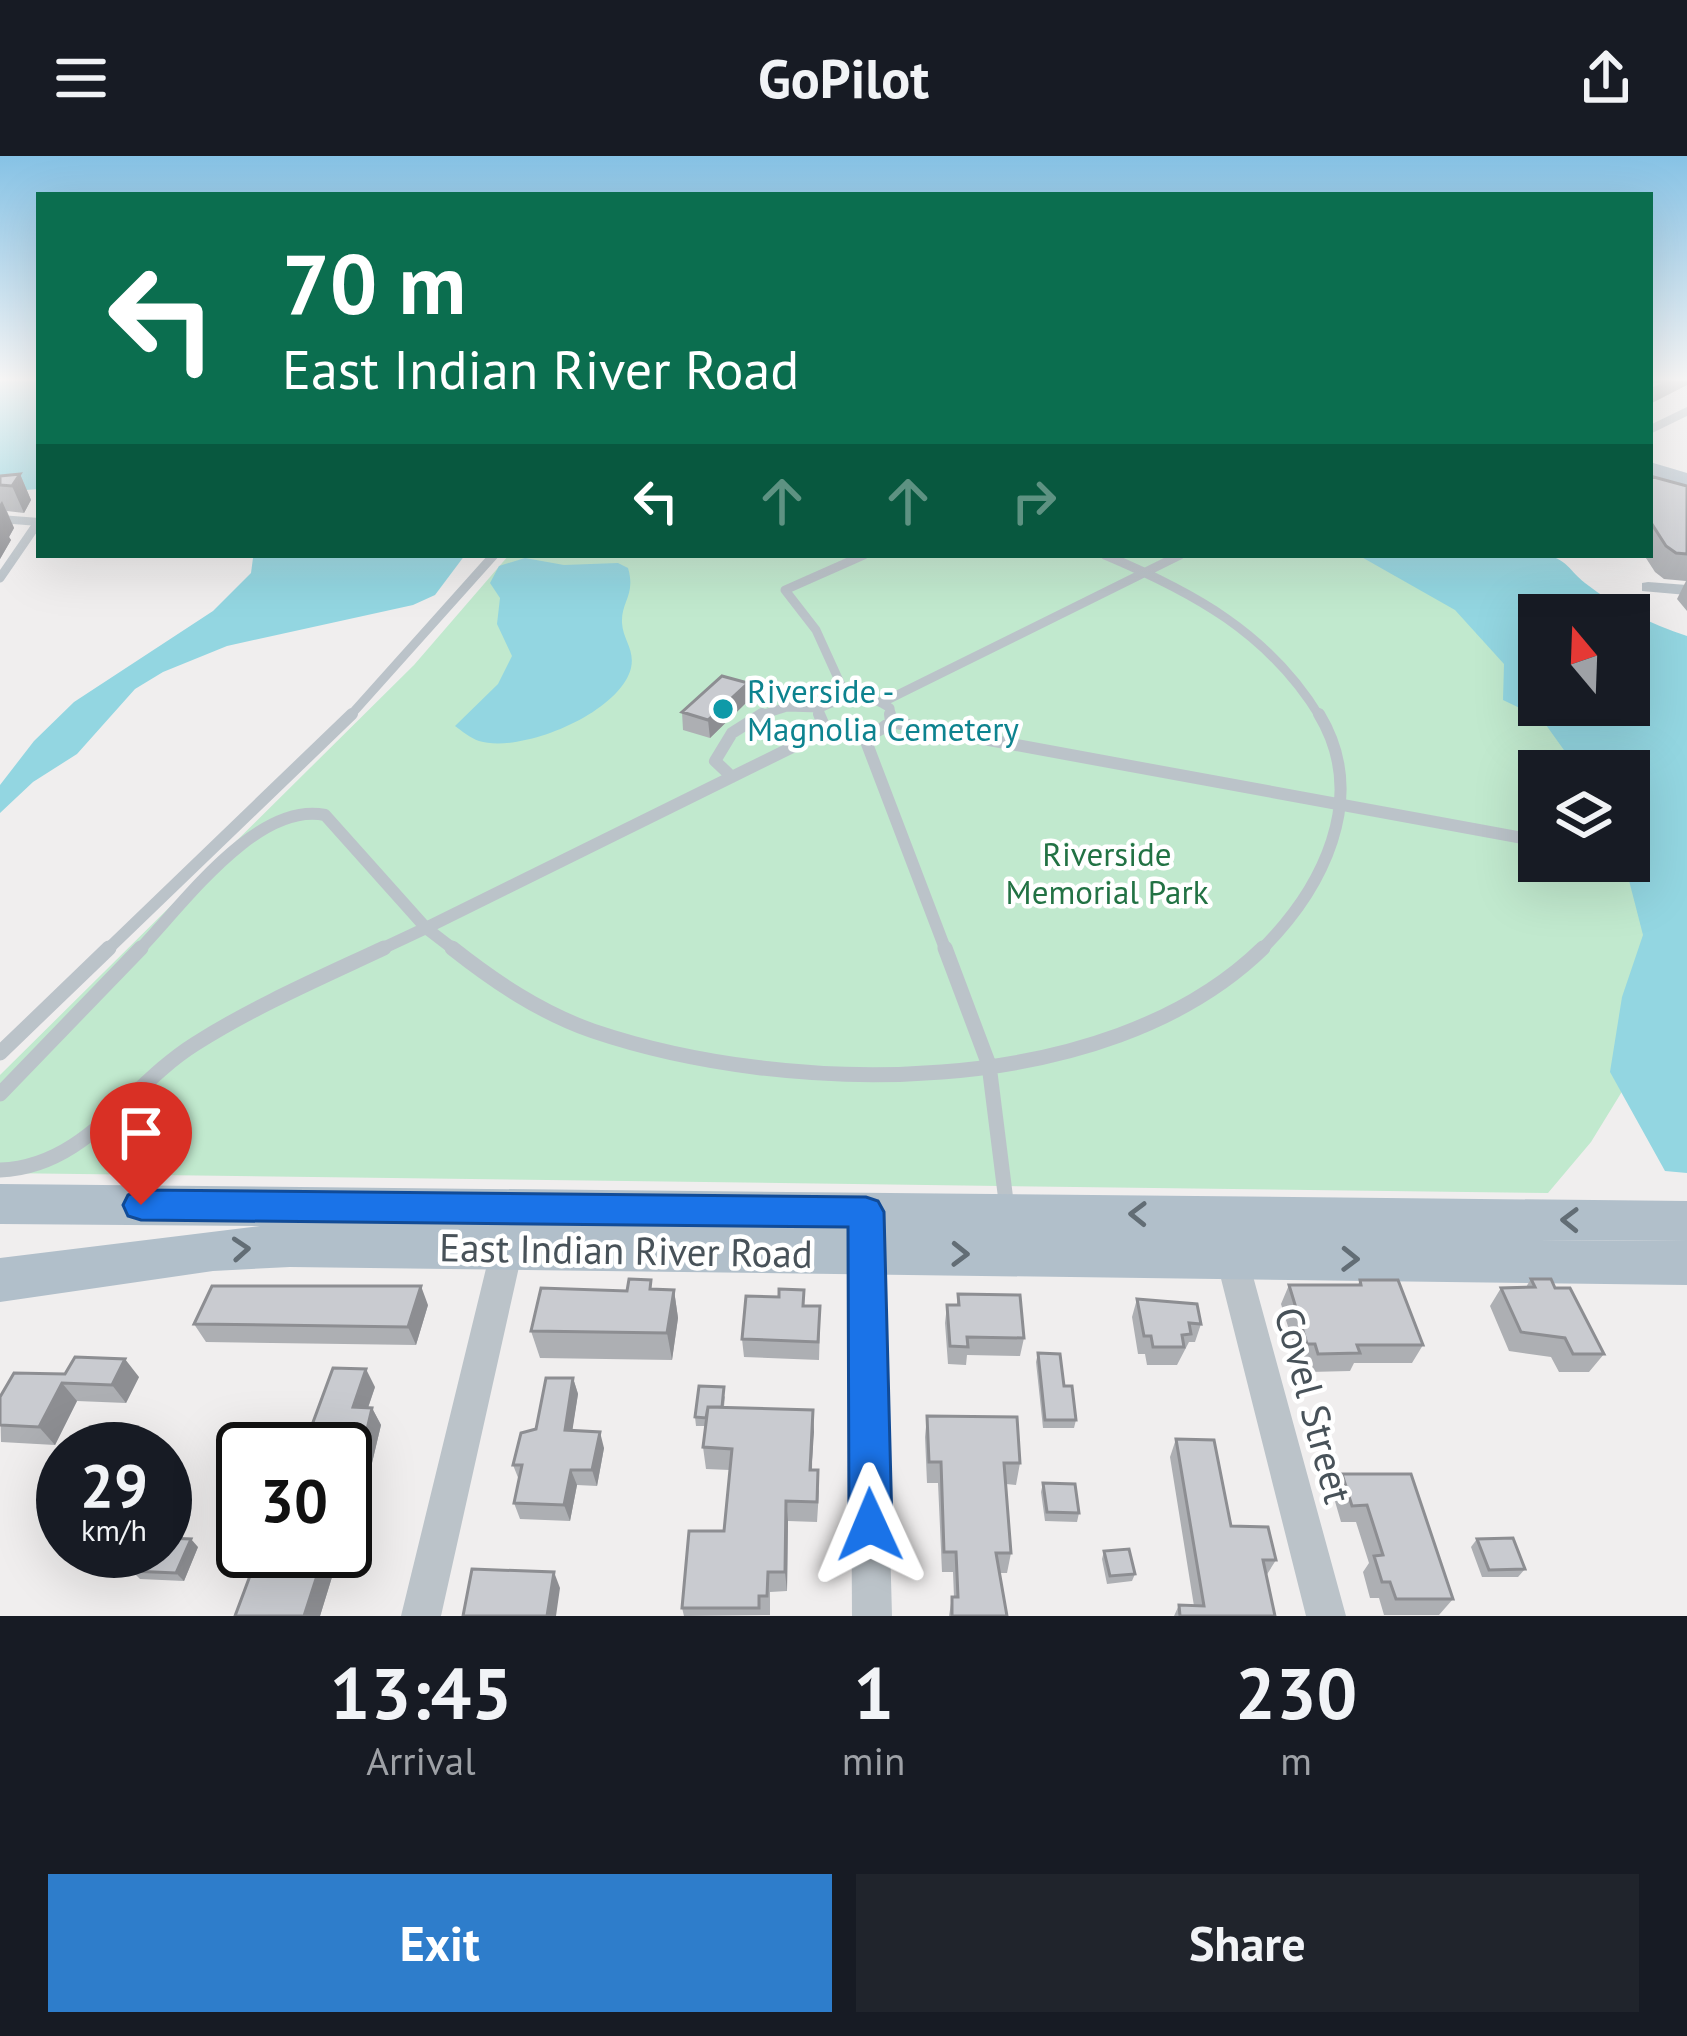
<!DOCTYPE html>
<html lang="en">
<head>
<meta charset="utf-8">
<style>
  :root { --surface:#171b24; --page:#20242c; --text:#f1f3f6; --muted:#9ea1a6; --accent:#2e7dcb }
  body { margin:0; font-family:"PT Sans",sans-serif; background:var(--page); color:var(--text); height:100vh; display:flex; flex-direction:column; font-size:45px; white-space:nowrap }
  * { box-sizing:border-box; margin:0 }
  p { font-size:39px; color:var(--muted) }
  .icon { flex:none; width:66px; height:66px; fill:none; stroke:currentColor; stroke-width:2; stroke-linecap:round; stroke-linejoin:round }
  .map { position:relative; height:1460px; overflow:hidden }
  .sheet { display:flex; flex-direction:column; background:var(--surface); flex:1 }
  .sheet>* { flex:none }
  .banner { position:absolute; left:36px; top:36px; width:1617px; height:366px; border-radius:0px; box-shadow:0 12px 48px #0002; background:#0b6e4f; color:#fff; overflow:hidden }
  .needle { width:78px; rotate:341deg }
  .tools { position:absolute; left:1518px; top:438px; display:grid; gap:24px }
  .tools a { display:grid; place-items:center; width:132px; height:132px; border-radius:0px; background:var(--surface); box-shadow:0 12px 48px #0002; font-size:60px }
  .speed { position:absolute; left:36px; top:1266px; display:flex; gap:24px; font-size:60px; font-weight:700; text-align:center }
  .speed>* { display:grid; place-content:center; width:156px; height:156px; border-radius:50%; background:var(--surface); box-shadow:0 12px 48px #0002; line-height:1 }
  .speed small { font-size:30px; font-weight:400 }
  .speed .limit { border:6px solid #111; border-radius:18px; background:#fff; color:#111 }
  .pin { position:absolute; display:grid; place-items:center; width:102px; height:102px; color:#fff; margin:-123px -51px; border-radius:50% 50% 50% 0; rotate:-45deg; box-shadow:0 0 12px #0007 }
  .pin .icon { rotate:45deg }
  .me { position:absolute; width:132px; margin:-66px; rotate:359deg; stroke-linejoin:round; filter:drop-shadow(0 0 9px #0008) }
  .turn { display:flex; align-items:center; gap:42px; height:252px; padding:0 48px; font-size:54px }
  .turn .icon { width:156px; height:156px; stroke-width:2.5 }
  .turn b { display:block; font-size:84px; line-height:102px }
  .lanes { display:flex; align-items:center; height:114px; padding:0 48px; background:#0003; justify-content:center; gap:60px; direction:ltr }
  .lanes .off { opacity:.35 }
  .eta { display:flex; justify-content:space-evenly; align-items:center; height:204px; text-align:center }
  .eta b { font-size:72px; font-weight:700; line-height:84px }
  .action { display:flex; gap:24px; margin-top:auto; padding:24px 48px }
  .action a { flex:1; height:138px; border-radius:0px; background:var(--accent); color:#fff; font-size:48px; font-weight:700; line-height:138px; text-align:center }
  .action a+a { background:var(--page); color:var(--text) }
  header { display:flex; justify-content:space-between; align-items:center; height:156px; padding:0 48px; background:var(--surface); font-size:54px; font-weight:700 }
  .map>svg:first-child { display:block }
  .green { fill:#c1e9ce }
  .water { fill:#93d6e1; fill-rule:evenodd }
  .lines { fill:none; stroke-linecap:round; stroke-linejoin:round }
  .lane-far3 { stroke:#bbc3c9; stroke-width:8 }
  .lane-far2 { stroke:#bbc3c9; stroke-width:9 }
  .lane-far1 { stroke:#bbc3c9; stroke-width:12 }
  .lane { stroke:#bbc3c9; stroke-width:15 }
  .street { fill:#bbc3c9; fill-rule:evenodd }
  .primary { fill:#b1bfca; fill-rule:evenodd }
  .wall { fill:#adafb3 }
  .shaded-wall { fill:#8d8e92 }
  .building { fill:#c9cbd0; stroke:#8d8e92; stroke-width:3 }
  .oneway { stroke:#626d75 }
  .route { fill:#1a73e8; stroke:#114b97; stroke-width:3 }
  .culture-dot { fill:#0f9aa8; stroke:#fff; stroke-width:4.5 }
  .labels { text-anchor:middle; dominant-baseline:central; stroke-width:9; stroke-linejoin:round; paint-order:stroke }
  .culture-label { font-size:33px; fill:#0d838f; stroke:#fff; text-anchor:start }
  .park-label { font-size:33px; fill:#227244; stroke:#fff }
  .near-street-label { font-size:39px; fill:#485259; stroke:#fff }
</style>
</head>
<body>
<header><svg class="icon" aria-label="menu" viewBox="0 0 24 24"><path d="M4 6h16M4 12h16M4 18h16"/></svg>GoPilot<svg class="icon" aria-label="share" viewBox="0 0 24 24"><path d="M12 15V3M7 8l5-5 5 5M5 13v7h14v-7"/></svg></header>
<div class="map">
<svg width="1687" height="1460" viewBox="0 0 1687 1460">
  <rect width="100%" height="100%" fill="#f0eeee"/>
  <path class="green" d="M509,399H1382L1469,454L1539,549L1619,615H1539V705H1629L1654,697L1634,916L1591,986L1548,1037L0,1017V919L414,509Z"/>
  <path class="water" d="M0,225H39V333L0,336Z
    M249,399H465L435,439L413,449L227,490L163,516L135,533L77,598L33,626L0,657V629L34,585L74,546L213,455L251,417L253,402Z
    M1358,399H1548C1568,405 1570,415 1585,427C1616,451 1650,468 1687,480V1017L1665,1015L1610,916L1622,841L1643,779L1624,705H1629V615H1579L1541,562L1503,544L1504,508L1455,454ZM1539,459H1629V549H1539Z
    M525,402L564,409L618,407L628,412C636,439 621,445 622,467C623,484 635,493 631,512C620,557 521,598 479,585C470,582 462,575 455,570L498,528L512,500L497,468L500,442L490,427L499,410Z"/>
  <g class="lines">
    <path class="lane-far3" d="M0,363L39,366L33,374"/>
    <path class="lane-far2" d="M1105,399C1193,436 1269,477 1320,561
      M0,422L35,371
      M846,540L816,474L785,434L864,399
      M883,546L1180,399
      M349,561L494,399
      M755,561L787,551L820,552
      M819,561L820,552C846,540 865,535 890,552L891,561"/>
    <path class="lane-far1" d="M819,558L825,572C848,585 870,583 891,566L890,558
      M891,566L1539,685
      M864,580L946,795
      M732,621L715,605L732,577L762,558
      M106,795L352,558
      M138,795C182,750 256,645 325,659L426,772L377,795
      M456,795L426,772L827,574
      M1260,795C1322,734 1370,642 1319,558"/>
    <path class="lane" d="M452,792C495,826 541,857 593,875C788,941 1105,946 1263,792
      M945,792L989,909L1007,1053
      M0,897L109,792
      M0,938L141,792
      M0,1014C86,1011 128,930 195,888C255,850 320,822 384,792"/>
    <path class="street" d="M1687,251V260L1650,278V269Z
      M1648,426L1687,429V439L1642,435V427Z
      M509,1070L520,1074L525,1084L441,1460H401L493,1084L498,1074Z
      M866,1074L877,1078L882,1088L892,1460H852L850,1088L855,1078Z
      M1229,1077L1240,1081L1245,1091L1346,1460H1306L1213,1091L1218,1081Z"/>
    <path class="primary" d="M1650,306L1687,317V331L1650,320Z
      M0,1028L1687,1045V1085L1538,1084L1687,1085V1129L290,1111L213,1115L0,1146V1102L260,1070L0,1068Z"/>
  </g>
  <path class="wall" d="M20,318L31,344L24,357L7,355L14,372L9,381L11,384L0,403V320Z
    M1650,320L1687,330V455L1677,443L1686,425L1664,423L1655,416L1644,399H1650Z
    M748,527L749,544L710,582L683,574L682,556Z
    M1531,1123L1555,1132L1604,1198L1589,1216H1559L1551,1201L1509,1195L1490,1150L1501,1132L1526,1131Z
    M1360,1124L1423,1189L1412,1207H1354L1350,1215L1309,1216L1306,1206H1299L1281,1148L1289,1129H1358Z
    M653,1133L674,1134L678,1162L672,1204L540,1202L531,1175L627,1135Z
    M958,1138L1024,1182L1020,1200L967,1199L966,1209L948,1208L945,1167L947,1149H957Z
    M1137,1143L1201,1168L1195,1186H1189L1177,1209H1147L1145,1198H1138L1132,1161Z
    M428,1149L416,1189L206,1186L194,1168Z
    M804,1150L820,1169L819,1204L744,1201L742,1183Z
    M1038,1197L1064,1230L1076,1264L1074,1272H1043L1036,1206Z
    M14,1217L139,1221L126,1247L77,1245L55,1289L1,1286L0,1241Z
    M573,1222L578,1238L572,1274L604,1292L597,1330L577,1329L570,1365L520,1363L514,1347L519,1324L513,1309Z
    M375,1231L368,1252H372L381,1269L367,1328H361L345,1379V1293H308L305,1288Z
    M725,1240L724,1251L813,1254L812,1314L819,1335L817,1366L788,1365L787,1435L770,1436V1459L684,1460L682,1452L724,1375L730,1314L706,1313L703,1291L705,1270H696L695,1261Z
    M927,1260L1020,1307L1016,1329L1006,1328L1011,1397L1007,1417H1000L1007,1460H949L952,1441H954L953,1416H942L938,1327H927L925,1281Z
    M1176,1283L1231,1370L1276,1404L1266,1420L1275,1460H1174L1179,1449L1194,1450L1170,1301Z
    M1342,1318L1453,1443L1439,1459H1384L1379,1442H1370L1363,1416L1369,1407L1356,1366H1341L1332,1335Z
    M1043,1327L1079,1357L1077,1366L1045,1365L1041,1336Z
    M1477,1383L1525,1413L1518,1421H1482L1471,1391Z
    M198,1391L184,1425L140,1423L132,1415Z
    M243,1395H340L320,1460H235L251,1416H248L236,1400Z
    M1104,1395L1135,1418L1132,1425L1107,1428L1102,1403Z"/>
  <path class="shaded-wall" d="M1670,225H1687V229L1650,248V234Z
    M20,318L31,344L24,357L12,330Z
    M2,345L14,372L9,381L11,384L0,403V348Z
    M748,527L749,544L710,582L708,564Z
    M421,1130L428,1149L416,1189L408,1171Z
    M674,1134L678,1162L672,1204L667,1177Z
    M125,1203L139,1221L126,1247L112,1229Z
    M366,1213L375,1231L362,1269L353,1251Z
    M573,1222L578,1238L570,1290L565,1274Z
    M62,1227L77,1245L55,1289L39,1271Z
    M372,1252L381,1269L367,1328L358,1312Z
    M813,1254L814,1276L810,1335V1314Z
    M600,1276L604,1292L597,1330L592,1314Z
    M351,1312L361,1328L345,1379V1331Z
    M571,1314L577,1329L570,1365L564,1349Z
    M786,1345L788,1365L787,1435L785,1416Z
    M191,1383L198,1391L184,1425L176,1417Z
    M325,1395H340L320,1460H304Z
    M554,1416L560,1432L556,1460H547Z"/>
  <path class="building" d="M1650,225H1670L1650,234Z
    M20,318L12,330L0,329V320Z
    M1650,320L1687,330V398L1676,397L1666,390L1650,365Z
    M722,520L748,527L708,564L682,556Z
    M629,1123L651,1124L650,1133L674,1134L667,1177L531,1175L541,1132L627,1135Z
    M1531,1123H1551L1555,1132H1570L1604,1198H1573L1565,1182L1521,1176L1501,1132L1535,1131Z
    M1360,1124H1398L1423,1189H1357L1360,1197L1318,1198L1315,1188H1307L1289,1129H1361Z
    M212,1130H421L408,1171L194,1168Z
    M779,1133L804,1134L803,1150H820L818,1186L742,1183L746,1140L779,1141Z
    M958,1138L1020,1139L1024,1182L967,1181L968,1191L950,1190L947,1149H959Z
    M1137,1143L1197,1148L1201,1168L1189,1167L1191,1178L1182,1179L1184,1191H1153L1151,1180H1144Z
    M1038,1197L1060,1198L1064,1230H1072L1076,1264H1045Z
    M75,1201L125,1203L112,1229L62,1227L39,1271L0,1269V1241L14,1217L65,1218Z
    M333,1212L366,1213L353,1251L372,1252L358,1312H351L345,1331V1293H314L316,1288H305Z
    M546,1222H573L565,1274L600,1276L592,1314H571L564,1349L514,1347L522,1309H513L521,1277L536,1273Z
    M699,1230L724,1231L722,1251H708L706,1262L695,1261Z
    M708,1251L813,1254L810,1314H818L817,1346L786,1345L785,1416H768L767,1440H759V1452H682L689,1375H724L732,1293L703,1291Z
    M927,1260L1017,1261L1020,1307H1004L1011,1397H996L1007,1460H952V1441H958L956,1396H944L941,1306H929Z
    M1176,1283L1214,1284L1231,1370L1268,1371L1276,1404H1263L1275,1460H1180L1179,1449L1204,1450Z
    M1342,1318H1411L1453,1443H1396L1390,1426H1382L1374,1400L1383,1399L1367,1349L1352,1350Z
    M1043,1327L1075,1328L1079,1357L1047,1356Z
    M165,1382L191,1383L176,1417L132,1415L141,1395H165Z
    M243,1382V1395H325L304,1460H235L257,1401L236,1400Z
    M1513,1382L1525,1413L1489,1414L1477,1383Z
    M1129,1393L1135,1418L1110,1420L1104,1395Z
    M472,1413L554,1416L547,1460H463Z"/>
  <defs><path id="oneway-chevron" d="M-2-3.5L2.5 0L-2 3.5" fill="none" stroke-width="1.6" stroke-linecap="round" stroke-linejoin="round" transform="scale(3)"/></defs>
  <g class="oneway">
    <use href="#oneway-chevron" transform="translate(1138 1058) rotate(-179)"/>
    <use href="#oneway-chevron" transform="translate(1570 1064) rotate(-179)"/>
    <use href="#oneway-chevron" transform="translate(241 1093) rotate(-4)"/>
    <use href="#oneway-chevron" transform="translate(960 1098) rotate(1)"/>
    <use href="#oneway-chevron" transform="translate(1350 1103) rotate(1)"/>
  </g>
  <linearGradient id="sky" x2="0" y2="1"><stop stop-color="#86c2e5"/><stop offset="0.52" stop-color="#f8f7f7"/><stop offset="1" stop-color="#f8f7f7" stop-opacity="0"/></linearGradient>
  <rect width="1687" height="429" fill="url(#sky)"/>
  <path class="route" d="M141,1034L866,1041L878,1045L884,1056L892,1369L886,1385L870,1391L855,1385L849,1369L848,1071L141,1064L128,1060L123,1049L128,1039Z"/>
  <circle class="culture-dot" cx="723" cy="553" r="12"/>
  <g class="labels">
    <g class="culture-label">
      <text x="747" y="534">Riverside -<tspan x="747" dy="38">Magnolia Cemetery</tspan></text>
    </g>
    <g class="park-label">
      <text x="1107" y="697">Riverside<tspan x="1107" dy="38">Memorial Park</tspan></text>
    </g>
    <g class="near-street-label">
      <text transform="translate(626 1094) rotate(1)">East Indian River Road</text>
      <text transform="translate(1314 1249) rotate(75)">Covel Street</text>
    </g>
  </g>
</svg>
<div class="tools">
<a><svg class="needle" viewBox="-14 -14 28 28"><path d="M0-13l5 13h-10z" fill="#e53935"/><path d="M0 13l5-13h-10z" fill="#9ea1a6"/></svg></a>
<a><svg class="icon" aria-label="layers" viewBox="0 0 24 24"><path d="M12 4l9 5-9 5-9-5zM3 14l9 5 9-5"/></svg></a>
</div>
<div class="speed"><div>29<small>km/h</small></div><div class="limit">30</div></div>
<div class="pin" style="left:141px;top:1049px;background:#d93025"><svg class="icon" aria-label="arrive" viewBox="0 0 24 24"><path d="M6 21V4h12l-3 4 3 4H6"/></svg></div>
<svg class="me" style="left:870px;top:1369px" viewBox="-20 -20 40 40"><path d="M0-17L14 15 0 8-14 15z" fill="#1a73e8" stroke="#fff" stroke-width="4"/></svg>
<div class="banner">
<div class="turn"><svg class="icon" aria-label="left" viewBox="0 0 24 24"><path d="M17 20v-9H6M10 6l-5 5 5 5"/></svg><div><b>70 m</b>East Indian River Road</div></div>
<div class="lanes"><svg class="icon" aria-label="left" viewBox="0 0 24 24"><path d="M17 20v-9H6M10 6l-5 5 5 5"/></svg><svg class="icon off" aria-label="ahead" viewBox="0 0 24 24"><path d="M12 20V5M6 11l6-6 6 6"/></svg><svg class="icon off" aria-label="ahead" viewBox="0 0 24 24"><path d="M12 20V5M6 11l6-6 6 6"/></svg><svg class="icon off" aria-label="right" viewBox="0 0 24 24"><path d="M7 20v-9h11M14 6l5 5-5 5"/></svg></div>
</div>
</div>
<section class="sheet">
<div class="eta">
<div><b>13:45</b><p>Arrival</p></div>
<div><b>1</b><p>min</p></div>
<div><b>230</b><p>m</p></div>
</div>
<div class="action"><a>Exit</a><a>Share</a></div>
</section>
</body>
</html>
